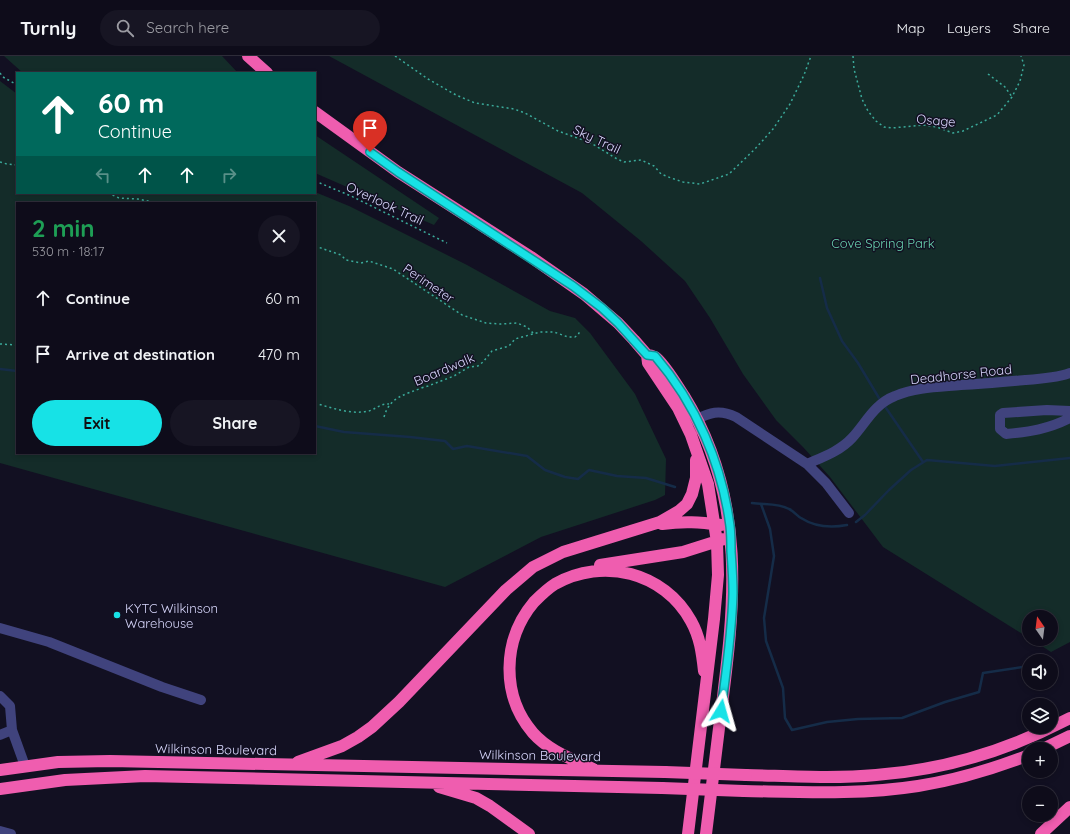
<!DOCTYPE html>
<html lang="en">
<head>
<meta charset="utf-8">
<style>
  :root { --surface:#0e0c1a; --page:#171523; --text:#f1f3f6; --muted:#9b9ba2; --line:#2e2c39; --accent:#17e2e6 }
  body { margin:0; font-family:Quicksand,sans-serif; background:var(--page); color:var(--text); height:100vh; display:flex; flex-direction:column; font-size:15px; white-space:nowrap }
  * { box-sizing:border-box; margin:0 }
  p { font-size:13px; color:var(--muted) }
  .icon { flex:none; width:22px; height:22px; fill:none; stroke:currentColor; stroke-width:2; stroke-linecap:round; stroke-linejoin:round }
  .map { position:relative; flex:1; overflow:hidden }
  .side { position:absolute; left:16px; top:146px; width:300px; height:252px; display:flex; flex-direction:column; background:var(--surface); border-radius:0px; box-shadow:0 2px 6px #0003,0 0 0 1px var(--line) }
  .side>* { flex:none }
  .top-card { position:absolute; left:16px; top:16px; width:300px; height:122px; border-radius:0px; box-shadow:0 2px 6px #0003,0 0 0 1px var(--line); background:#00695c; color:#fff; overflow:hidden }
  .needle { width:26px; rotate:346deg }
  .tools { position:absolute; left:1022px; top:554px; display:grid; gap:8px }
  .tools a { display:grid; place-items:center; width:36px; height:36px; border-radius:50%; background:var(--surface); box-shadow:0 2px 6px #0003,0 0 0 1px var(--line); font-size:20px }
  .pin { position:absolute; display:grid; place-items:center; width:34px; height:34px; color:#fff; margin:-41px -17px; border-radius:50% 50% 50% 0; rotate:-45deg; box-shadow:0 0 4px #0007 }
  .pin .icon { rotate:45deg }
  .me { position:absolute; width:44px; margin:-22px; rotate:8deg; stroke-linejoin:round; filter:drop-shadow(0 0 3px #0008) }
  .turn { display:flex; align-items:center; gap:14px; height:84px; padding:0 16px; font-size:18px }
  .turn .icon { width:52px; height:52px; stroke-width:2.5 }
  .turn b { display:block; font-size:28px; line-height:34px }
  .lanes { display:flex; align-items:center; height:38px; padding:0 16px; background:#0003; justify-content:center; gap:20px; direction:ltr }
  .lanes .off { opacity:.35 }
  .round { display:grid; place-items:center; flex:none; width:42px; height:42px; border-radius:21px; background:var(--page) }
  .overview { display:flex; align-items:center; justify-content:space-between; height:68px; padding:0 16px }
  h1 { font-size:24px; font-weight:800; line-height:30px; color:#1e9e55 }
  .action { display:flex; gap:8px; margin-top:auto; padding:8px 16px }
  .action a { flex:1; height:46px; border-radius:24px; background:var(--accent); color:#111; font-size:16px; font-weight:800; line-height:46px; text-align:center }
  .action a+a { background:var(--page); color:var(--text) }
  ul { padding:0; list-style:none }
  li { display:flex; align-items:center; gap:12px; height:56px; padding:0 16px }
  li div { flex:1 }
  li b { display:block; font-size:15px }
  li em { font-style:normal }
  header { display:flex; align-items:center; gap:24px; box-sizing:border-box; height:56px; padding:0 20px; background:var(--surface); border-bottom:1px solid var(--line) }
  header strong { font-size:19px }
  nav { display:flex; gap:22px; margin-inline-start:auto; font-size:14px }
  .search { width:280px; height:36px; background:var(--page); display:flex; align-items:center; gap:10px; box-sizing:border-box; padding:0 14px; border-radius:22px; color:var(--muted); font-size:15px }
  .map>svg:first-child { display:block }
  .green { fill:#142c29; fill-rule:evenodd }
  .lines { fill:none; stroke-linecap:round; stroke-linejoin:round }
  .stream { stroke:#152c48; stroke-width:2.5 }
  .path { stroke:#3baa9a; stroke-width:1.5; stroke-dasharray:2 3; stroke-linecap:butt }
  .minor { stroke:#40437d; stroke-width:10 }
  .highway { stroke:#ef5daf; stroke-width:12 }
  .highway-bridge { stroke:#ef5daf; stroke-width:12 }
  .route-casing { stroke:#0f9396; stroke-width:10 }
  .route { stroke:#17e2e6; stroke-width:7 }
  .poi-dot { fill:#17e2e6; stroke:#121022; stroke-width:1.5 }
  .labels { text-anchor:middle; dominant-baseline:central; stroke-width:3; stroke-linejoin:round; paint-order:stroke }
  .street-label { font-size:13px; fill:#d7d6fb; stroke:#121022 }
  .park-label { font-size:13px; fill:#69d4b0; stroke:#121022 }
  .poi-label { font-size:13px; fill:#d7d6fb; stroke:#121022; text-anchor:start }
</style>
</head>
<body>
<header>
<strong>Turnly</strong>
<div class="search"><svg class="icon" aria-label="search" viewBox="0 0 24 24"><circle cx="10" cy="10" r="6"/><path d="M15 15l6 6"/></svg>Search here</div>
<nav><a>Map</a><a>Layers</a><a>Share</a></nav>
</header>
<div class="map">
<svg width="1070" height="778" viewBox="0 0 1070 778">
  <rect width="100%" height="100%" fill="#121022"/>
  <path class="green" d="M4,0H222L238,17H23Z
    M329,0H1070V586L1051,596L1031,583H1051V561H1029V582L883,491L830,421L803,391L776,364L743,318L710,262L685,225L641,185L582,137Z
    M0,25L17,38V137L315,136L349,150L467,209L550,255L575,262L590,277L635,338L666,403L665,439L655,444L541,481L445,531L0,407ZM17,147H315V397H17Z
    M315,79L439,162L434,169L315,117Z"/>
  <g class="lines">
    <path class="stream" d="M820,222L827,252L842,285L858,307L879,342
      M0,313L17,315
      M886,352L923,406
      M315,370L344,376L410,381L445,385L453,393L467,390L527,400L545,414L565,421L578,423L589,414L617,420L646,422L675,431
      M752,447C764,449 778,447 789,453C794,455 797,460 801,462C815,471 831,472 847,469
      M761,448L770,473L774,500L764,562L766,585L783,632L785,662L792,674L827,666L858,663L902,662L945,646L979,636L983,617L1029,610
      M856,466L865,459L889,434L911,414L927,404L995,410L1070,402
      M1051,607L1052,606"/>
    <path class="path" d="M395,0L428,23L456,39L475,47L514,53L525,57L558,75L591,87L617,103L624,106L641,104L654,110L661,118L671,122L683,126L700,128L729,118L755,93L773,73L790,48L804,19L811,0
      M853,0L854,13L862,43L868,55L876,65L884,71L892,72L923,69L937,71L953,77L963,75L997,59L1012,41L1020,25L1024,9L1021,0
      M0,17L3,21L17,29
      M988,18L1005,31L1012,41
      M0,106L7,108L17,109
      M315,125L351,140L447,187
      M108,137L119,142L138,143L158,147
      M315,190L341,199L346,204L361,207L369,205L393,213L462,259L486,267L500,268L517,267L527,271L533,277
      M0,288L17,289
      M315,347C332,352 351,359 369,355C376,353 381,347 389,348
      M384,361C390,340 405,339 424,331L428,330L454,320L469,311L478,310L483,306L492,295L509,290L515,283L540,276H554L568,281H575L578,279L580,275"/>
    <path class="minor" d="M1070,355L1047,354L1003,357L1000,359V373L1006,378C1029,376 1049,373 1070,362
      M690,366C708,358 717,352 736,361L807,408L826,427L849,457
      M807,408C823,401 840,395 852,382C866,367 874,348 895,340C916,331 939,331 961,329C982,328 1003,326 1025,324C1040,323 1056,322 1070,317
      M0,572L49,586L162,631L201,644
      M0,640L10,650L12,674
      M0,679L12,674L25,710
      M0,775L11,778"/>
    <path class="highway" d="M248,0L267,17
      M315,56L398,116L531,201L584,238L618,267L634,284L647,299L648,307L678,352L691,379L708,428L717,486L718,519L714,563L688,778
      M647,299C649,299 653,300 655,301C664,307 678,331 684,340C748,444 735,549 720,664C715,702 711,740 706,778
      M662,468C684,465 699,466 721,469
      M600,509L683,496L724,483
      M1043,693L1070,680
      M298,706L342,690L358,681L372,671L399,646L506,534L533,511L563,496L660,466L679,455L687,448L692,438L696,422V404
      M593,713C572,703 549,695 533,677C501,640 502,584 534,546C540,540 547,533 555,528C603,501 664,516 691,565C700,581 702,597 704,615
      M0,714L58,706L110,705L665,716
      M746,719C789,720 833,723 876,719C945,714 1009,694 1070,662
      M439,731L476,742L490,750L529,778
      M0,733L65,724L145,720L662,732
      M744,735C802,736 861,739 918,730C956,724 993,713 1029,699
      M1041,778L1070,751"/>
    <path class="highway-bridge" d="M665,716L746,719
      M662,732L744,735"/>
  </g>
  <g class="lines">
    <g class="route-casing">
      <path id="route" d="M370,96L398,116L573,230L602,252L618,267L647,299L655,300C696,348 722,408 730,470C731,478 731,487 731,495C732,509 733,523 733,537C732,577 726,616 721,655"/>
    </g>
    <use href="#route" class="route"/>
  </g>
  <circle class="poi-dot" cx="117" cy="559" r="4"/>
  <g class="labels">
    <g class="street-label">
      <text transform="translate(936 64) rotate(5)">Osage</text>
      <text transform="translate(597 83) rotate(25)">Sky Trail</text>
      <text transform="translate(385 147) rotate(25)">Overlook Trail</text>
      <text transform="translate(429 227) rotate(34)">Perimeter</text>
      <text transform="translate(444 313) rotate(-23)">Boardwalk</text>
      <text transform="translate(961 318) rotate(-6)">Deadhorse Road</text>
      <text transform="translate(216 693) rotate(1)">Wilkinson Boulevard</text>
      <text transform="translate(540 699) rotate(1)">Wilkinson Boulevard</text>
    </g>
    <g class="park-label">
      <text x="883" y="187">Cove Spring Park</text>
    </g>
    <g class="poi-label">
      <text x="125" y="552">KYTC Wilkinson<tspan x="125" dy="15">Warehouse</tspan></text>
    </g>
  </g>
</svg>
<div class="tools">
<a><svg class="needle" viewBox="-14 -14 28 28"><path d="M0-13l5 13h-10z" fill="#e53935"/><path d="M0 13l5-13h-10z" fill="#9b9ba2"/></svg></a>
<a><svg class="icon" aria-label="sound" viewBox="0 0 24 24"><path d="M4 9h4l5-4v14l-5-4H4zM17 9q2 3 0 6"/></svg></a>
<a><svg class="icon" aria-label="layers" viewBox="0 0 24 24"><path d="M12 4l9 5-9 5-9-5zM3 14l9 5 9-5"/></svg></a>
<a>+</a>
<a>−</a>
</div>
<div class="pin" style="left:370px;top:96px;background:#d93025"><svg class="icon" aria-label="arrive" viewBox="0 0 24 24"><path d="M6 21V4h12l-3 4 3 4H6"/></svg></div>
<svg class="me" style="left:721px;top:655px" viewBox="-20 -20 40 40"><path d="M0-17L14 15 0 8-14 15z" fill="#17e2e6" stroke="#fff" stroke-width="4"/></svg>
<div class="top-card">
<div class="turn"><svg class="icon" aria-label="ahead" viewBox="0 0 24 24"><path d="M12 20V5M6 11l6-6 6 6"/></svg><div><b>60 m</b>Continue</div></div>
<div class="lanes"><svg class="icon off" aria-label="left" viewBox="0 0 24 24"><path d="M17 20v-9H6M10 6l-5 5 5 5"/></svg><svg class="icon" aria-label="ahead" viewBox="0 0 24 24"><path d="M12 20V5M6 11l6-6 6 6"/></svg><svg class="icon" aria-label="ahead" viewBox="0 0 24 24"><path d="M12 20V5M6 11l6-6 6 6"/></svg><svg class="icon off" aria-label="right" viewBox="0 0 24 24"><path d="M7 20v-9h11M14 6l5 5-5 5"/></svg></div>
</div>
<section class="side">
<div class="overview"><div><h1>2 min</h1><p>530 m · 18:17</p></div><a class="round"><svg class="icon" aria-label="close" viewBox="0 0 24 24"><path d="M6 6l12 12M18 6L6 18"/></svg></a></div>
<ul>
<li><svg class="icon" aria-label="ahead" viewBox="0 0 24 24"><path d="M12 20V5M6 11l6-6 6 6"/></svg><div><b>Continue</b></div><em>60 m</em></li>
<li><svg class="icon" aria-label="arrive" viewBox="0 0 24 24"><path d="M6 21V4h12l-3 4 3 4H6"/></svg><div><b>Arrive at destination</b></div><em>470 m</em></li>
</ul>
<div class="action"><a>Exit</a><a>Share</a></div>
</section>
</div>
</body>
</html>
